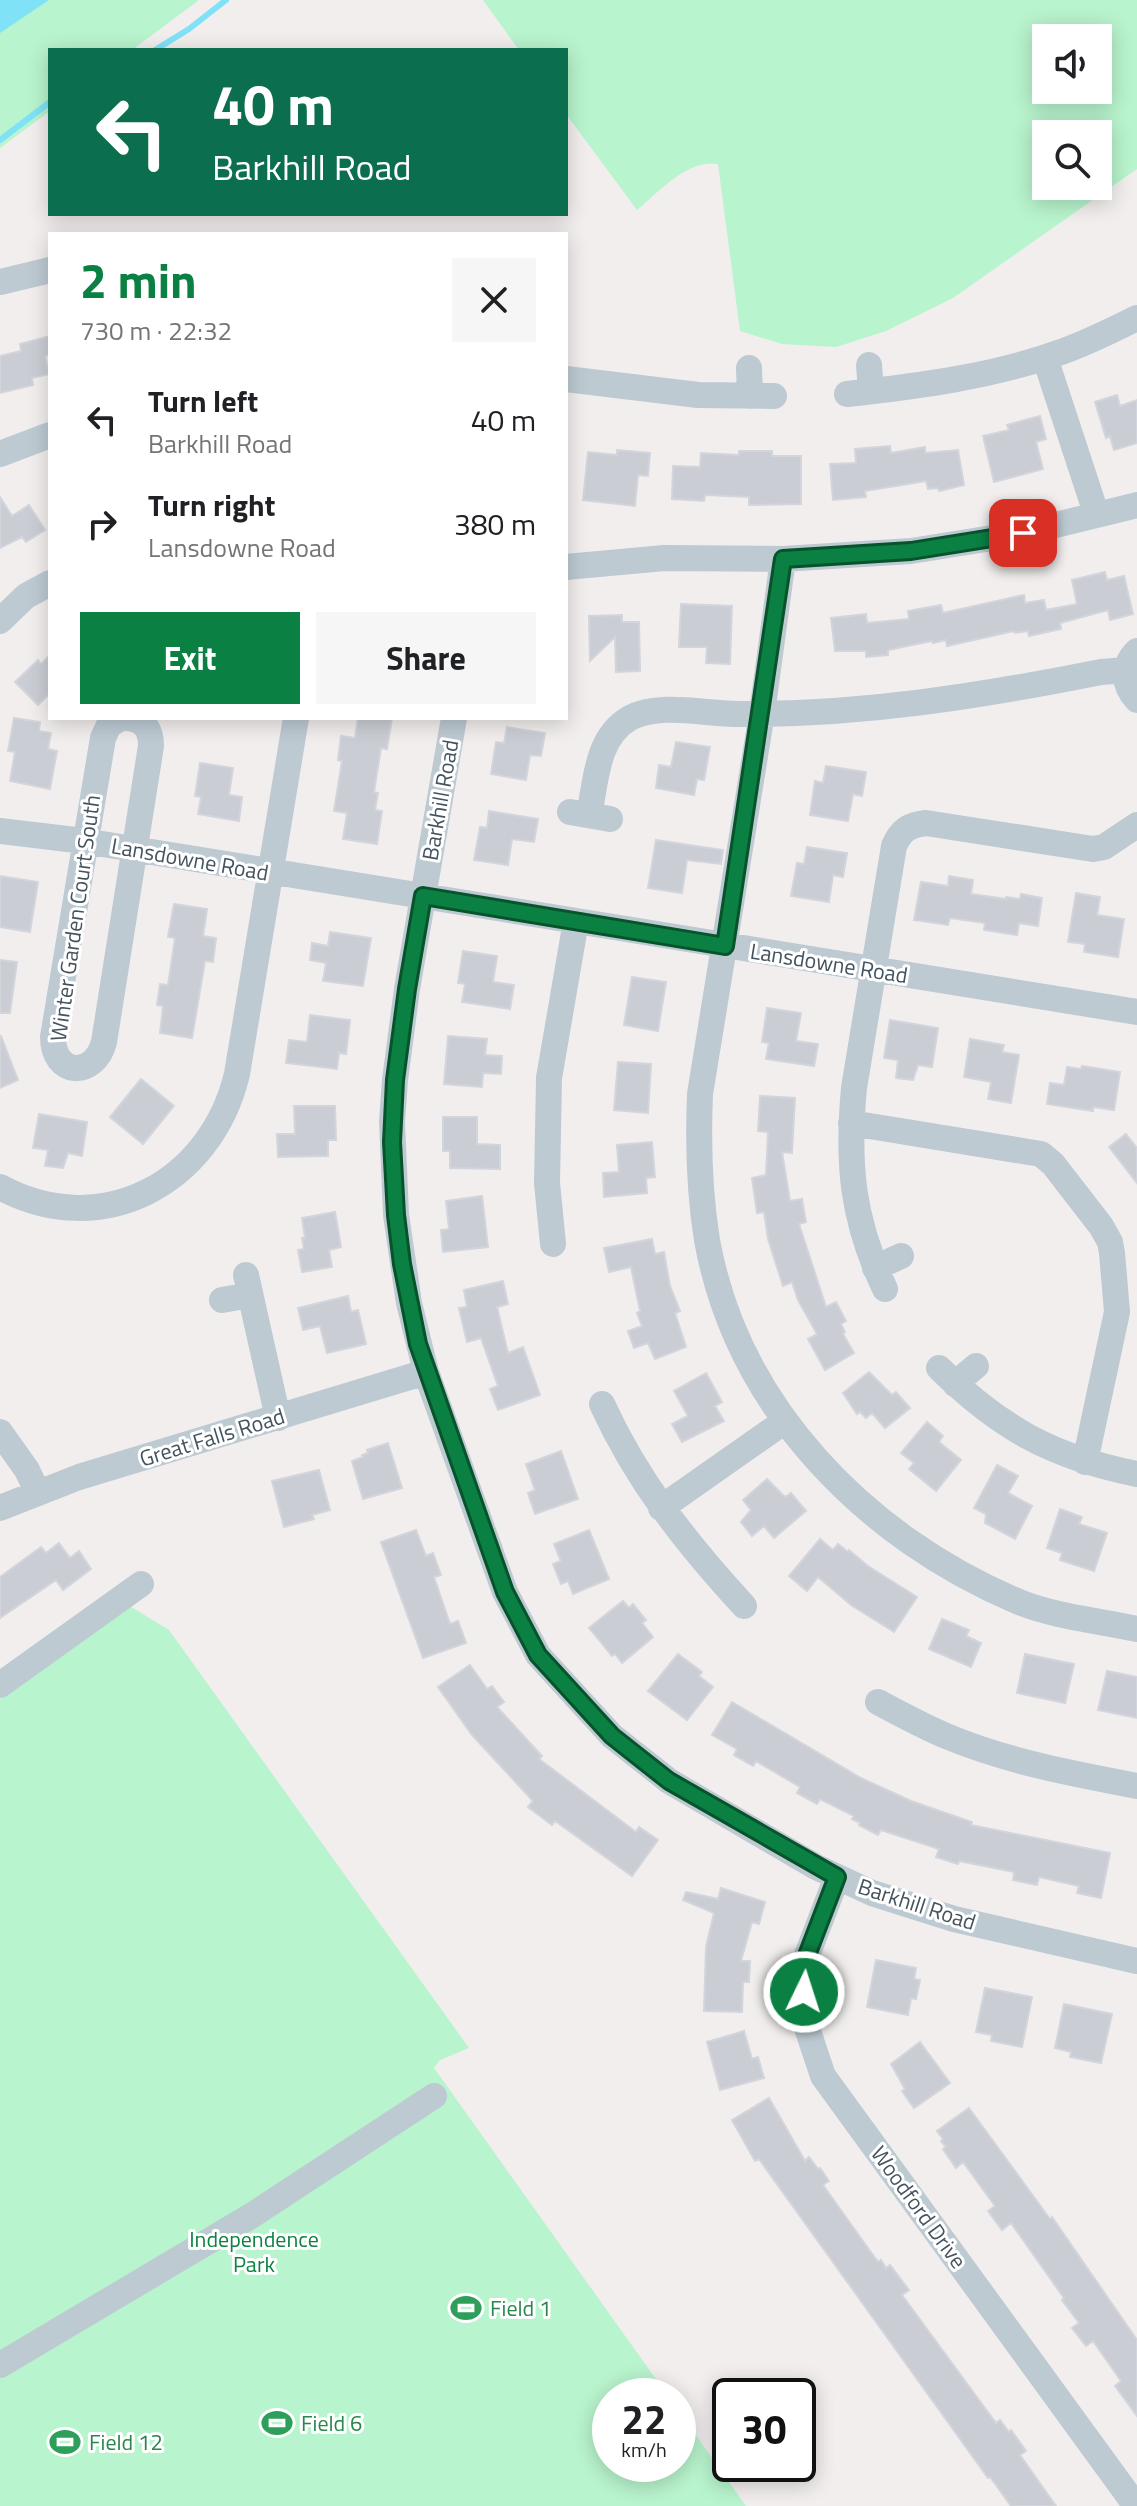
<!DOCTYPE html>
<html lang="en">
<head>
<meta charset="utf-8">
<style>
  :root { --surface:#fff; --page:#f6f6f6; --text:#202124; --muted:#757577; --accent:#0b8043 }
  body { margin:0; font-family:"Titillium Web",sans-serif; background:var(--page); color:var(--text); height:100vh; display:flex; flex-direction:column; font-size:30px; white-space:nowrap }
  * { box-sizing:border-box; margin:0 }
  p { font-size:26px; color:var(--muted) }
  .icon { flex:none; width:44px; height:44px; fill:none; stroke:currentColor; stroke-width:2; stroke-linecap:round; stroke-linejoin:round }
  .map { position:relative; flex:1; overflow:hidden }
  .side { position:absolute; left:48px; top:232px; width:520px; height:488px; display:flex; flex-direction:column; background:var(--surface); border-radius:0px; box-shadow:0 4px 20px #0003 }
  .side>* { flex:none }
  .guide { position:absolute; left:48px; top:48px; width:520px; height:168px; border-radius:0px; box-shadow:0 4px 20px #0003; background:#0b6e4f; color:#fff; overflow:hidden }
  .buttons { position:absolute; left:1032px; top:24px; display:grid; gap:16px }
  .buttons a { display:grid; place-items:center; width:80px; height:80px; border-radius:0px; background:var(--surface); box-shadow:0 4px 20px #0003; font-size:40px }
  .speed { position:absolute; left:592px; top:2378px; display:flex; gap:16px; font-size:40px; font-weight:700; text-align:center }
  .speed>* { display:grid; place-content:center; width:104px; height:104px; border-radius:50%; background:var(--surface); box-shadow:0 4px 20px #0003; line-height:1 }
  .speed small { font-size:20px; font-weight:400 }
  .speed .limit { border:4px solid #111; border-radius:12px; background:#fff; color:#111 }
  .pin { position:absolute; display:grid; place-items:center; width:68px; height:68px; color:#fff; margin:-34px; border-radius:16px; box-shadow:0 4px 12px #0006 }
  .me { position:absolute; width:88px; margin:-44px; rotate:4deg; stroke-linejoin:round; filter:drop-shadow(0 0 6px #0008) }
  .turn { display:flex; align-items:center; gap:28px; height:168px; padding:0 32px; font-size:36px }
  .turn .icon { width:104px; height:104px; stroke-width:2.5 }
  .turn b { display:block; font-size:56px; line-height:68px }
  .round { display:grid; place-items:center; flex:none; width:84px; height:84px; border-radius:0px; background:var(--page) }
  .head { display:flex; align-items:center; justify-content:space-between; height:136px; padding:0 32px }
  h1 { font-size:48px; font-weight:700; line-height:60px; color:var(--accent) }
  .primary-button { display:flex; gap:16px; margin-top:auto; padding:16px 32px }
  .primary-button a { flex:1; height:92px; border-radius:0px; background:var(--accent); color:#fff; font-size:32px; font-weight:700; line-height:92px; text-align:center }
  .primary-button a+a { background:var(--page); color:var(--text) }
  ul { padding:0; list-style:none }
  li { display:flex; align-items:center; gap:24px; height:104px; padding:0 32px }
  li div { flex:1 }
  li b { display:block; font-size:30px }
  li em { font-style:normal }
  .map>svg:first-child { display:block }
  .green { fill:#b8f4cd; fill-rule:evenodd }
  .water { fill:#80e2f6 }
  .lines { fill:none; stroke-linecap:round; stroke-linejoin:round }
  .stream { stroke:#80e2f6; stroke-width:6 }
  .building { fill:#caced4; stroke:#d2d5db; stroke-width:2 }
  .minor { stroke:#bdcad2; stroke-width:26 }
  .route-casing { stroke:#07532c; stroke-width:20 }
  .route { stroke:#0b8043; stroke-width:14 }
  .labels { text-anchor:middle; dominant-baseline:central; stroke-width:6; stroke-linejoin:round; paint-order:stroke }
  .street-label { font-size:22px; fill:#44535e; stroke:#fff }
  .park-label { font-size:22px; fill:#0c8342; stroke:#fff }
  .leisure-label { font-size:22px; fill:#27864d; stroke:#fff; text-anchor:start }
</style>
</head>
<body>
<div class="map">
<svg width="1137" height="2506" viewBox="0 0 1137 2506">
  <rect width="100%" height="100%" fill="#f2eeee"/>
  <path class="green" d="M0,0H199L132,50H50V111L0,148Z
    M483,0H1137V169L953,298L886,331L836,347L782,344L740,331L718,164C687,159 659,192 637,210L566,114V50H519ZM1098,38V90H1046V38ZM1098,134V186H1046V134Z
    M128,1605L169,1630L469,2048L440,2060L434,2068L668,2396H610V2464H678V2410L746,2506H0V1699Z"/>
  <path class="water" d="M0,0H49L0,33Z"/>
  <g class="lines">
    <path class="stream" d="M155,50L189,29L226,0
      M0,140L50,102"/>
  </g>
  <path class="building" d="M50,336V354L45,356L49,374L32,378L33,385L0,393V356L21,351L20,344Z
    M1117,395L1120,406L1137,400V443L1114,450L1110,436L1106,438L1095,402Z
    M1040,416L1046,439L1036,442L1043,469L994,482L983,436L1009,430L1007,425Z
    M890,446L891,453L925,447V453L958,450L964,485L939,491L938,488L928,489L926,481L865,491L866,497L833,500L830,464L856,463L855,449Z
    M617,450L650,453L648,476L638,475L635,506L583,500L588,452L617,455Z
    M739,451H772V456H801V504L749,505V497L705,495L704,501L672,499L673,466L700,467L701,453L739,455Z
    M0,497L12,516L29,505L45,530L26,542L22,537L0,548Z
    M1105,572L1107,580L1124,576L1133,614L1110,620L1108,610L1060,623L1061,629L1029,636L1028,631L1015,633L1014,631L947,646L946,640L933,643L932,641L888,650V655L866,657V651H835L831,618L866,614L867,623L909,619L908,611L941,605L943,613L1024,595L1025,603L1044,600L1046,610L1077,604L1072,580Z
    M681,604L732,606L730,664L706,663L707,647H679Z
    M622,615V622H639L640,671L616,672L615,637L590,661L589,616Z
    M50,655V693L38,705L15,682L38,660L41,664Z
    M14,718L40,722L39,731L51,733L48,749L57,751L50,789L10,781L15,752L8,751Z
    M358,718H392L387,749L381,748L374,792L378,793L375,810L382,811L377,844L343,839L347,813L334,811L342,761L338,760L341,736L355,738Z
    M507,727L545,733L541,756L530,755L526,780L491,774L496,742L504,743Z
    M676,742L710,747L704,780L697,779L694,795L656,788L659,765L671,767Z
    M200,763L233,768L229,795L242,797L239,821L198,814L201,797L195,796Z
    M826,766L866,772L862,796L853,794L848,821L810,815L815,781L823,783Z
    M489,811L538,819L534,842L512,839L508,865L474,860L480,827L487,828Z
    M656,840L723,850L721,864L687,860L682,893L648,888Z
    M807,847L847,853L843,877L833,875L829,902L791,896L797,863L804,864Z
    M0,876L38,882L30,932L0,927Z
    M949,876L973,880L971,894L1006,899V897L1020,899L1021,894L1042,898L1038,926L1019,923L1017,935L984,930L985,923L950,918L948,925L914,920L921,882L948,886Z
    M1076,893L1100,897L1097,915L1124,919L1118,957L1084,952L1085,944L1068,942Z
    M174,904L207,909L203,936L216,938L213,962L205,961L192,1038L160,1033L163,1006L157,1005L160,984L168,985L175,938L168,937Z
    M330,932L371,938L363,986L323,981L326,963L310,960L312,943L328,946Z
    M463,951L497,956L493,982L514,985L510,1009L462,1002L465,984L458,983Z
    M0,960L17,962L10,1013H0Z
    M632,977L666,982L658,1031L624,1025Z
    M767,1008L801,1013L796,1041L818,1044L814,1066L766,1059L769,1043L762,1042Z
    M310,1015L350,1020L346,1054L339,1053L337,1069L286,1063L289,1040L307,1042Z
    M890,1020L938,1028L932,1067L918,1065L913,1080L896,1078L898,1060L884,1058Z
    M1,1036L18,1080L0,1088V1037Z
    M448,1036L487,1039L485,1055L502,1056L501,1074L483,1073L482,1087L444,1084Z
    M970,1039L1004,1045L1002,1052L1019,1055L1011,1103L988,1099L991,1082L964,1077Z
    M618,1062L651,1064L648,1113L614,1110Z
    M1082,1066L1120,1072L1114,1110L1093,1107V1111L1047,1104L1050,1083L1064,1085L1067,1067L1081,1069Z
    M141,1079L174,1106L143,1144L110,1117Z
    M760,1096L795,1098L792,1153L782,1152L790,1201L802,1199L806,1222L799,1224L826,1307L836,1302L846,1321L841,1324L845,1332L843,1334L854,1353L825,1370L808,1339L817,1334L798,1300L792,1282L783,1286L768,1239L764,1212L757,1213L752,1178L766,1175L768,1132L758,1131Z
    M294,1106H335L336,1140H328V1156L278,1157L277,1134H295Z
    M39,1114L87,1122L82,1156L68,1153L63,1168L45,1166L48,1150L33,1148Z
    M443,1117H477V1144L500,1145V1169L450,1168V1151H443Z
    M1126,1134L1137,1148V1183L1109,1147Z
    M652,1142L655,1177L646,1178L647,1193L604,1197L603,1173L619,1172L617,1145Z
    M482,1196L488,1247L443,1252L441,1230L449,1229L446,1201Z
    M335,1212L341,1247L329,1250L332,1267L302,1272L298,1250L304,1249L302,1238H305L302,1218Z
    M652,1239L655,1254L664,1252L670,1286L680,1311L675,1313L686,1347L655,1359L648,1343L634,1348L628,1331L642,1326L637,1313L640,1311L631,1267L609,1272L604,1248Z
    M503,1281L508,1304L497,1307L508,1353L523,1347L540,1395L498,1410L490,1389L498,1386L481,1338L467,1342L459,1308L467,1307L464,1290Z
    M348,1296L351,1312L358,1310L366,1344L327,1353L320,1326L303,1330L298,1308Z
    M869,1372L892,1395L896,1392L910,1408L885,1428L872,1413L866,1418L860,1412L857,1414L843,1393Z
    M706,1373L722,1402L715,1406L724,1421L682,1442L672,1424L688,1416L674,1391Z
    M927,1422L943,1436L939,1442L961,1460L936,1491L909,1469L914,1463L901,1453Z
    M388,1443L402,1488L363,1499L352,1461L363,1457L362,1455L368,1453L367,1450Z
    M561,1451L578,1499L535,1514L528,1493L535,1490L526,1464Z
    M997,1465L1018,1476L1008,1493L1032,1506L1015,1539L985,1523L986,1514L974,1508Z
    M319,1470L330,1510L312,1515L314,1519L284,1527L272,1481Z
    M767,1479L785,1497L791,1493L806,1511L774,1538L764,1526L752,1536L741,1522L751,1510L743,1500Z
    M1060,1509L1082,1517L1079,1524L1107,1533L1094,1571L1060,1560L1062,1553L1047,1548Z
    M416,1530L426,1556L433,1553L441,1575L434,1577L450,1624L458,1621L466,1643L423,1658L381,1542Z
    M589,1530L609,1579L573,1594L568,1581L561,1584L553,1564L561,1561L554,1544Z
    M820,1539L833,1550L838,1544L848,1552L849,1550L868,1566L917,1597L894,1632L851,1605L818,1577L807,1591L789,1576Z
    M59,1543L70,1558L79,1551L91,1569L63,1590L56,1580L0,1618V1577L41,1547L46,1553Z
    M623,1601L629,1608L633,1604L646,1620L642,1623L653,1637L622,1663L615,1654L612,1656L589,1628Z
    M942,1619L969,1630L966,1636L981,1643L971,1667L929,1649Z
    M678,1654L702,1672L699,1676L713,1687L687,1720L648,1691Z
    M1025,1654L1074,1664L1065,1703L1017,1693Z
    M470,1665L487,1689L492,1686L504,1702L497,1707L542,1756L539,1759L636,1832L639,1827L658,1840L632,1876L555,1821L552,1825L528,1807L533,1801L472,1735L438,1687Z
    M1107,1671L1137,1677V1718L1098,1710Z
    M732,1702L861,1778L911,1801L972,1822L971,1825L1110,1853L1101,1898L1077,1893L1079,1886L1039,1877L1037,1885L1013,1880L1014,1872L959,1861L958,1864L936,1857L939,1849L881,1830L878,1835L859,1825L860,1823L852,1819L854,1816L820,1799L817,1804L797,1793L800,1787L756,1761L753,1766L734,1755L737,1749L712,1735Z
    M721,1888L765,1902L759,1924L752,1922L741,1961H750L749,1982H743L742,2012L704,2011L706,1947L714,1913L683,1900L686,1892L718,1899Z
    M876,1960L916,1968L914,1979L920,1980L916,1999L911,1998L908,2015L867,2007Z
    M985,1988L1032,1997L1022,2047L991,2041L992,2035L976,2032Z
    M1064,2004L1112,2014L1101,2063L1070,2057L1071,2052L1055,2048Z
    M744,2031L752,2059L758,2057L764,2078L720,2090L707,2042Z
    M920,2042L950,2083L914,2108L902,2091L905,2089L891,2064Z
    M769,2098L805,2161L809,2157L818,2169L820,2168L829,2181L823,2185L878,2262L881,2260L886,2268L890,2265L909,2290L902,2295L996,2423L1000,2420L1009,2432L1011,2430L1026,2451L1020,2455L1056,2506H1011L990,2477L988,2478L759,2159L755,2161L732,2120Z
    M969,2108L1050,2219L1052,2217L1137,2340V2416L1115,2386L1121,2381L1093,2341L1086,2346L1072,2328L1079,2323L1062,2300L1064,2298L1011,2223L1002,2230L988,2211L995,2206L963,2162L956,2168L943,2149L946,2147L941,2141L943,2139L937,2131Z"/>
  <g class="lines">
    <path class="minor" d="M0,282L50,270
      M1045,358L1096,513
      M869,365L871,391
      M749,368L750,396
      M566,379L698,395L774,396
      M847,394C920,386 995,376 1064,351C1089,342 1113,330 1137,318
      M0,454L50,435
      M783,559L762,713L700,1094C698,1143 699,1191 707,1240C737,1407 866,1538 1019,1602C1053,1616 1100,1621 1137,1629
      M566,567L664,558L783,559L911,551L1023,533L1137,505
      M0,621L26,596L50,583
      M1137,651C1122,666 1123,685 1137,700
      M121,718L109,725L103,738L53,1037C53,1076 94,1079 104,1042L151,746C151,730 145,720 128,718
      M454,718L407,989L395,1080L392,1122L396,1215L409,1303L426,1372L505,1592L538,1655L612,1736L669,1781L816,1867L872,1893L954,1919L1137,1961
      M570,812L610,819
      M589,815C596,782 596,737 630,718C660,702 705,714 738,714C861,715 981,696 1101,672L1126,670
      M0,831L84,841L1137,1012
      M851,1123L1041,1154L1053,1164L1101,1226L1110,1242L1112,1253L1117,1312L1085,1462
      M0,1187C102,1242 211,1183 237,1074L296,718
      M553,1244L547,1183L549,1078L576,921
      M875,1268L901,1256
      M246,1275L278,1418
      M885,1289C852,1219 847,1164 854,1088L894,846C901,830 909,825 926,823L1093,849L1104,847L1137,825
      M222,1300L250,1295
      M939,1368C1000,1428 1052,1457 1137,1474
      M955,1384L976,1366
      M602,1404C637,1481 687,1544 744,1606
      M0,1432L27,1470L38,1493
      M0,1508L79,1477L426,1372
      M661,1508L785,1421
      M0,1685L141,1584
      M878,1702C902,1715 926,1728 951,1738C1010,1762 1074,1774 1137,1786
      M837,1877L804,1963L805,2022L823,2076L1136,2506
      M0,2365L251,2216L434,2096"/>
  </g>
  <g class="lines">
    <g class="route-casing">
      <path id="route" d="M804,1992V1963L837,1877L669,1781L612,1736L538,1655L505,1592L418,1344L402,1264L396,1215L392,1142L395,1080L407,989L423,896L725,946L783,559L911,551L1023,533"/>
    </g>
    <use href="#route" class="route"/>
  </g>
  <defs>
    <g id="stadium-bare" transform="scale(2.4)"><path d="M0-5a6.5 5 0 1 0 0 10a6.5 5 0 1 0 0-10ZM-3.5-1.8h7v3.6h-7Z" fill="#2e9e5b" stroke="#fff" stroke-width="2.5" paint-order="stroke"/></g>
  </defs>
  <g fill-rule="evenodd">
    <use href="#stadium-bare" x="466" y="2308"/>
    <use href="#stadium-bare" x="277" y="2423"/>
    <use href="#stadium-bare" x="65" y="2442"/>
  </g>
  <g class="labels">
    <g class="street-label">
      <text transform="translate(440 800) rotate(-80)">Barkhill Road</text>
      <text transform="translate(190 859) rotate(10)">Lansdowne Road</text>
      <text transform="translate(75 918) rotate(-82)">Winter Garden Court South</text>
      <text transform="translate(829 963) rotate(9)">Lansdowne Road</text>
      <text transform="translate(212 1437) rotate(-17)">Great Falls Road</text>
      <text transform="translate(917 1904) rotate(18)">Barkhill Road</text>
      <text transform="translate(919 2207) rotate(54)">Woodford Drive</text>
    </g>
    <g class="park-label">
      <text x="254" y="2239">Independence<tspan x="254" dy="25">Park</tspan></text>
    </g>
    <g class="leisure-label">
      <text x="490" y="2308">Field 1</text>
      <text x="301" y="2423">Field 6</text>
      <text x="89" y="2442">Field 12</text>
    </g>
  </g>
</svg>
<div class="buttons">
<a><svg class="icon" aria-label="sound" viewBox="0 0 24 24"><path d="M4 9h4l5-4v14l-5-4H4zM17 9q2 3 0 6"/></svg></a>
<a><svg class="icon" aria-label="search" viewBox="0 0 24 24"><circle cx="10" cy="10" r="6"/><path d="M15 15l6 6"/></svg></a>
</div>
<div class="speed"><div>22<small>km/h</small></div><div class="limit">30</div></div>
<div class="pin" style="left:1023px;top:533px;background:#d93025"><svg class="icon" aria-label="arrive" viewBox="0 0 24 24"><path d="M6 21V4h12l-3 4 3 4H6"/></svg></div>
<svg class="me" style="left:804px;top:1992px" viewBox="-20 -20 40 40"><circle r="17" fill="#0b8043" stroke="#fff" stroke-width="3"/><path d="M0-11L8 9 0 5-8 9z" fill="#fff"/></svg>
<div class="guide">
<div class="turn"><svg class="icon" aria-label="left" viewBox="0 0 24 24"><path d="M17 20v-9H6M10 6l-5 5 5 5"/></svg><div><b>40 m</b>Barkhill Road</div></div>
</div>
<section class="side">
<div class="head"><div><h1>2 min</h1><p>730 m · 22:32</p></div><a class="round"><svg class="icon" aria-label="close" viewBox="0 0 24 24"><path d="M6 6l12 12M18 6L6 18"/></svg></a></div>
<ul>
<li><svg class="icon" aria-label="left" viewBox="0 0 24 24"><path d="M17 20v-9H6M10 6l-5 5 5 5"/></svg><div><b>Turn left</b><p>Barkhill Road</p></div><em>40 m</em></li>
<li><svg class="icon" aria-label="right" viewBox="0 0 24 24"><path d="M7 20v-9h11M14 6l5 5-5 5"/></svg><div><b>Turn right</b><p>Lansdowne Road</p></div><em>380 m</em></li>
</ul>
<div class="primary-button"><a>Exit</a><a>Share</a></div>
</section>
</div>
</body>
</html>
